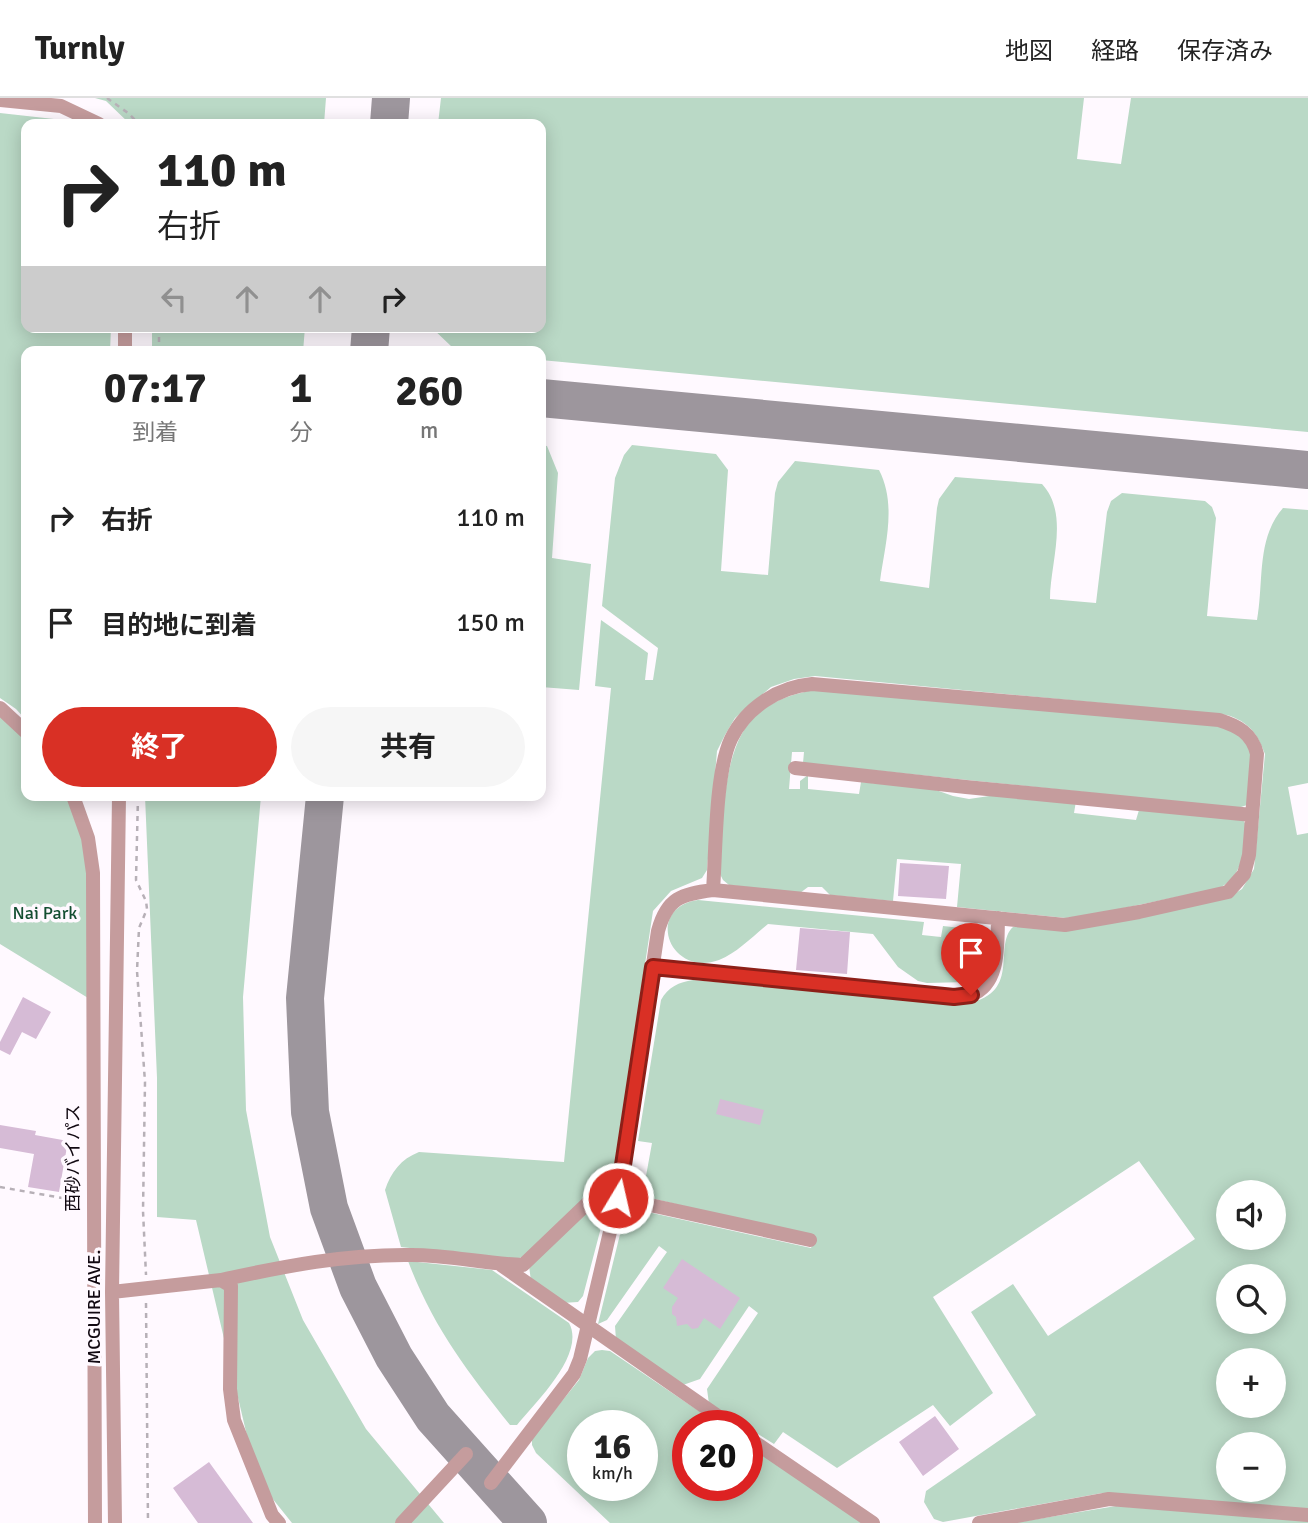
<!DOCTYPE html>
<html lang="ja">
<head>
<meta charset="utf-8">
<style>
  :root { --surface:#fff; --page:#f6f6f6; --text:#222; --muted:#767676; --line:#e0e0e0; --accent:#d93025 }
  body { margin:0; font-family:Signika,"Noto Sans JP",sans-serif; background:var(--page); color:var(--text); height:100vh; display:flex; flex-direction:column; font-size:26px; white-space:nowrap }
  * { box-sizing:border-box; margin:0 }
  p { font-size:23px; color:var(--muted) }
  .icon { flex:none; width:38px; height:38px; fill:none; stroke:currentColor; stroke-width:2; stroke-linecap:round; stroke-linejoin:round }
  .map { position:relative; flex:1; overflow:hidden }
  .drawer { position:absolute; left:21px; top:248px; width:525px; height:455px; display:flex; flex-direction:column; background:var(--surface); border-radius:14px; box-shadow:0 4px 18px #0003 }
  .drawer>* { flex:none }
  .banner { position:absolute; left:21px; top:21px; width:525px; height:214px; border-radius:14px; box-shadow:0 4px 18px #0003; background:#fff; color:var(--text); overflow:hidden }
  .controls { position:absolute; left:1216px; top:1082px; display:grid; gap:14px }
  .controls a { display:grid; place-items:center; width:70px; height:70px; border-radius:50%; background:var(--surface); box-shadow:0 4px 18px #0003; font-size:35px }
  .speed { position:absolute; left:567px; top:1312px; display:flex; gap:14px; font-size:35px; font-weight:700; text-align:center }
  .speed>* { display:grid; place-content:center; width:91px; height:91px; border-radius:50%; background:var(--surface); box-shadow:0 4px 18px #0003; line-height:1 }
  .speed small { font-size:18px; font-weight:400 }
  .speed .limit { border:10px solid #d22; background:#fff; color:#111 }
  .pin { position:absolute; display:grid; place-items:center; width:60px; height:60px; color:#fff; margin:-72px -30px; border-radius:50% 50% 50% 0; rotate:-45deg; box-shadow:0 0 7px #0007 }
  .pin .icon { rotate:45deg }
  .me { position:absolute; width:77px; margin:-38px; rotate:9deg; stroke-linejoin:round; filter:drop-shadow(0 0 5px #0008) }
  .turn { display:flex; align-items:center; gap:24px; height:147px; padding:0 21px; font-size:32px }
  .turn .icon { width:91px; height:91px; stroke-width:2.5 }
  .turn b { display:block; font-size:49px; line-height:60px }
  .lanes { display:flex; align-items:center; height:66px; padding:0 21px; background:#0003; justify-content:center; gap:35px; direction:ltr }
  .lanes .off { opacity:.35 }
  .eta { display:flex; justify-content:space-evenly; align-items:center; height:119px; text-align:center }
  .eta b { font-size:42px; font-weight:700; line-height:49px }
  .button { display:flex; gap:14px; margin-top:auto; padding:14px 21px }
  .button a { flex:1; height:80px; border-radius:42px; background:var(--accent); color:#fff; font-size:28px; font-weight:700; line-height:80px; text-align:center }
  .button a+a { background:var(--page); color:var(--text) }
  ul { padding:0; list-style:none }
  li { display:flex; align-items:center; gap:21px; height:105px; padding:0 21px }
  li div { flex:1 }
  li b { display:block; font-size:26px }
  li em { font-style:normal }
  header { display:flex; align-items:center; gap:42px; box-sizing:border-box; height:98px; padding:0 35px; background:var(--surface); border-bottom:2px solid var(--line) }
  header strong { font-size:33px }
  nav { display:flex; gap:38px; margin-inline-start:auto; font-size:24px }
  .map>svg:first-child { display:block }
  .green { fill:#bad9c6; fill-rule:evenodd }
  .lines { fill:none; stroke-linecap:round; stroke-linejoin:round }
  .taxiway { stroke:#9d969d; stroke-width:38 }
  .building { fill:#d6bbd6 }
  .path { stroke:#b7b0b7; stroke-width:2.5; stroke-dasharray:5 5; stroke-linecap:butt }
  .minor { stroke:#c59c9d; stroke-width:14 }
  .route-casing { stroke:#8d1f18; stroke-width:18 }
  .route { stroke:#d93025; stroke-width:12 }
  .labels { text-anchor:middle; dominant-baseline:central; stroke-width:7; stroke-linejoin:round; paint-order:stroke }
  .park-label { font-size:18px; fill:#134e31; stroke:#fff9ff }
  .street-label { font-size:18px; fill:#110811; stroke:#fff9ff }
</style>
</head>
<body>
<header>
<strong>Turnly</strong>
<nav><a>地図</a><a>経路</a><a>保存済み</a></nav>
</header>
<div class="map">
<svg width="1308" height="1425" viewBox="0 0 1308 1425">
  <rect width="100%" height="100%" fill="#fff9ff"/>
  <path class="green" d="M95,0H326L324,26H130L106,3Z
    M441,0H1084L1077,61L1121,66L1131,0H1308V334L541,262V254H468L452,249L431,229H541V26H438Z
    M0,15L54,21L67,26H26V229H111L110,254H26V622L16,611L0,600Z
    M152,229H305L303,254H152Z
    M541,347L547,348L558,375L552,460L591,466L579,592L541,589Z
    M632,347L716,356L728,372L721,473L768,477L775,395L778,384L795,363L879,372C897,407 885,446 880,483L929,490L937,410L939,401L955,379L1042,386C1070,416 1050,465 1050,501L1096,505L1107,414L1111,403L1122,395L1205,403L1212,409L1216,420L1207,518L1257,522C1264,484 1256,441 1283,410L1308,412V685L1288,689L1297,737L1308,735V1411L1102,1395L943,1424L934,1421L924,1404L926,1393L1036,1317L971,1214L1013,1186L1048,1238L1195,1141L1139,1063L933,1199L993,1295L950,1328L933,1307L837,1370L783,1334L774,1346L709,1306L707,1291L758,1215L749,1208L700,1281L683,1287L616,1242L615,1228L667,1154L659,1148L607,1222L598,1226L624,1120L629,1116L643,1113L811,1150L815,1139L642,1098L633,1094L631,1084L633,1076L646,1078L652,1045L638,1043L661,902C668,889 679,884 693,882L962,906C1024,898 992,848 1013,829L1229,799L1242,791L1254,771L1265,656C1257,635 1249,624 1227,617L815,578L794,581L771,589L735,620L725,637L717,653L707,772L702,780L671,793L653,813L613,1079L607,1088L592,1094L524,1158L515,1162L401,1149L385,1092C391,1074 401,1061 419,1054L564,1064L611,590L595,588L601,522L648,555L645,582H653L658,550L602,508L615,380L624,357ZM1228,1094H1274V1139H1228ZM1228,1178H1274V1223H1228ZM1228,1262H1274V1307H1228ZM1228,1346H1274V1391H1228Z
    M816,591L1218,627L1244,639L1253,654L1247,707L1238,710L803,665L804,654H792L789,691H800V683L808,677V691L859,696L861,684L933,691L953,698L969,701L996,697L1076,703L1074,715L1136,722L1139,712L1243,722L1246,727C1244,753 1244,776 1220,790L1095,816L1066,820L957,809L961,766L897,761L893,803L830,797L822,789H808L800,795L729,787L723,782L720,776C724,727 719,645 761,613C778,600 796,596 816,591Z
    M0,610L26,634V698H73L88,740L93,903L0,846Z
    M145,698H261L243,899L246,1012L270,1139L303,1222L366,1331L444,1425H292L272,1400L248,1342L196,1122L157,1119V980Z
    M698,802L924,824L922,837L941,839L943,828C969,831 977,831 986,857L981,873L967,884L927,885L918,883L898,869L873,836L768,826C753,838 737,855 719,862C669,880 644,810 698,802Z
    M600,1111L604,1118L583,1198L578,1204L562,1205L531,1183L529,1168L588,1113Z
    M408,1163L492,1172L569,1225C586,1256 536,1304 517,1327H510C467,1273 433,1229 408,1163Z
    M602,1252L610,1253L721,1328H688V1388H747V1346L864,1425H610L536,1355L532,1347V1340L579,1282L588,1260L595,1253ZM583,1328H642V1388H583Z
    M1116,1408L1308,1423V1425H1013Z"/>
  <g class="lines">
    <path class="taxiway" d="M389,26L391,0
      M369,254L371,229
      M541,300L1308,372
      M325,698L305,900L310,1014L329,1110L358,1189L394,1259L433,1319L528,1425"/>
  </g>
  <path class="building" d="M900,765L949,768L946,801L898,798Z
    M800,830L850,834L847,876L796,872Z
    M23,899L51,914L36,941L22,934L10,957L0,952V944Z
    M720,1001L764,1012L760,1027L716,1016Z
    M0,1027L36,1033L35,1037L68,1043L59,1094L28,1089L34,1056L0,1050Z
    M682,1161L740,1200L720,1231L704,1220L698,1230L692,1231L687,1226L677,1228L676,1219L672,1216V1209L678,1200L663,1190Z
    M935,1318L959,1351L923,1378L899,1344Z
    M209,1364L253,1425H198L173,1390Z"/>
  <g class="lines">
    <path class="path" d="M107,0L128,15L139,26
      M159,254V229
      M138,698L136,782L146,803L147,811L139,830L137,873L145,984L143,1113L146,1177
      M0,1089L79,1103
      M146,1205L148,1425"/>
    <path class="minor" d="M0,2L61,8L99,26
      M125,254V229
      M0,610L26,634
      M795,670L966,689L1252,717
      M73,698L88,740L93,775L95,1425
      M653,869L954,899C959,898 966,899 971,897C1001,886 997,845 998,820
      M501,1167L732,1328
      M221,1182C285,1168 346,1156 412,1157C449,1157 486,1166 523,1167L593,1100H618L810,1142
      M112,1194L221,1182L231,1188L230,1291L234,1322L272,1417L279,1425
      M747,1339L873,1425
      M491,1385L574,1276L580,1261L618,1100L658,833C667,800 681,796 713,792L1065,827L1139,814L1228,794L1244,776L1249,757L1257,656C1252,635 1238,628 1219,622L812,586C778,589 746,610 731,641C715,675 716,753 713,792
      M115,1425L112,1194L119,698
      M402,1425L466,1356
      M979,1425L1109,1401L1308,1417"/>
  </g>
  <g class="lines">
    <g class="route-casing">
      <path id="route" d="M618,1100L653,869L954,899L971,897"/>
    </g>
    <use href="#route" class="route"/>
  </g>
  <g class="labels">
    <g class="park-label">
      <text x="45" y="815">Nai Park</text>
    </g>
    <g class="street-label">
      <text transform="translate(73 1060) rotate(-90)">西砂バイパス</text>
      <text transform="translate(94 1209) rotate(-90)">MCGUIRE AVE.</text>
    </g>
  </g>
</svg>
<div class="controls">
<a><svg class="icon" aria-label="sound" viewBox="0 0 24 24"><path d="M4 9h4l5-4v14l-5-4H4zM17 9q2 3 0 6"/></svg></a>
<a><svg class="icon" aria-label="search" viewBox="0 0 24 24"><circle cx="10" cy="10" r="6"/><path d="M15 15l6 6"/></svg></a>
<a>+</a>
<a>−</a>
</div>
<div class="speed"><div>16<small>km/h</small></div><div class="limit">20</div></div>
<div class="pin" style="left:971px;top:897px;background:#d93025"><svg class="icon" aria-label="arrive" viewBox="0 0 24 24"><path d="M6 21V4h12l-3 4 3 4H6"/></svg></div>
<svg class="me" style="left:618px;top:1100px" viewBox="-20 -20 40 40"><circle r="17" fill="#d93025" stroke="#fff" stroke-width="3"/><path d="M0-11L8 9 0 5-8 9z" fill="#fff"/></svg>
<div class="banner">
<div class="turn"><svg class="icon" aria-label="right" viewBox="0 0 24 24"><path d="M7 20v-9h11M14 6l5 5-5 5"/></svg><div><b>110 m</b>右折</div></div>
<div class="lanes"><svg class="icon off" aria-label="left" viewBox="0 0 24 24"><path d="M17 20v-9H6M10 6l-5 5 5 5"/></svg><svg class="icon off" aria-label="ahead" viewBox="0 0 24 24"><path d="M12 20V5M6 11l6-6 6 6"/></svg><svg class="icon off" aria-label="ahead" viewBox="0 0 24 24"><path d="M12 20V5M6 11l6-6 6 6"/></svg><svg class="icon" aria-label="right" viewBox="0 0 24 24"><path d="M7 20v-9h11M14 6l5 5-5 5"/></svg></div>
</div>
<section class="drawer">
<div class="eta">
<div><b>07:17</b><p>到着</p></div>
<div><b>1</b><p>分</p></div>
<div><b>260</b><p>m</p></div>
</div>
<ul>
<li><svg class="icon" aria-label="right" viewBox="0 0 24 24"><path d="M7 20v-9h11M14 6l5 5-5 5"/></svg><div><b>右折</b></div><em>110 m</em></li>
<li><svg class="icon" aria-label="arrive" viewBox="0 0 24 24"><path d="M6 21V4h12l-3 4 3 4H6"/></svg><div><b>目的地に到着</b></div><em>150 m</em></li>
</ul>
<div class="button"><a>終了</a><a>共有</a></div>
</section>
</div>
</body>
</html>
